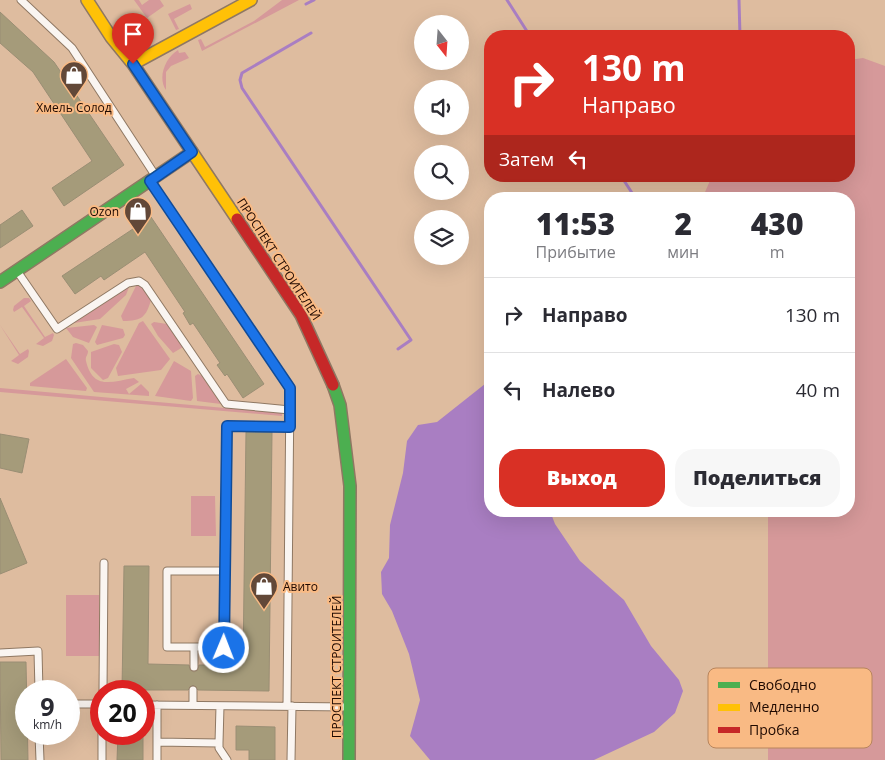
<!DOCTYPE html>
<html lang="ru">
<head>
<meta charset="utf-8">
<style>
  :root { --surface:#fff; --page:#f7f7f7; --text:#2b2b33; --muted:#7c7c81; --line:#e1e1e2; --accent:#d93025 }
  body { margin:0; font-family:"Open Sans",sans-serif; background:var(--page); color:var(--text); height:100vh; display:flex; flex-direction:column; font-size:19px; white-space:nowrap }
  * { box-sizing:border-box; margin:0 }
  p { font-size:16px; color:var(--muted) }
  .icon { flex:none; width:28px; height:28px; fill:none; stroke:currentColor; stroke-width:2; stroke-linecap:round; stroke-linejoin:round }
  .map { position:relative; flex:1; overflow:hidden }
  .side { position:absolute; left:484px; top:192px; width:371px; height:325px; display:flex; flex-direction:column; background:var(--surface); border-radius:20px; box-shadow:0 5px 20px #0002 }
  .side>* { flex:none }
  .banner { position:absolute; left:484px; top:30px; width:371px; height:152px; border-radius:20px; box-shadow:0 5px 20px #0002; background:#d93025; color:#fff; overflow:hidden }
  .needle { width:32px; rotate:163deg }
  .tools { position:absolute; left:414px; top:15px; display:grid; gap:10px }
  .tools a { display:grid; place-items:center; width:55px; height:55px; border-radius:50%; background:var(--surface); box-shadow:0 5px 20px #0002; font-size:25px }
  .speed { position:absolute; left:15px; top:680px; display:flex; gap:10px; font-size:25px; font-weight:700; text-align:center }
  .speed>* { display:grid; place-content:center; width:65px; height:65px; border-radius:50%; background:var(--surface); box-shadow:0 5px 20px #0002; line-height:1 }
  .speed small { font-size:12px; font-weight:400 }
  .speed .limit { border:8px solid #d22; background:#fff; color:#111 }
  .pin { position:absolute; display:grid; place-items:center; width:42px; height:42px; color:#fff; margin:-51px -21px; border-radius:50% 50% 50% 0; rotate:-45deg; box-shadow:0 0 5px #0007 }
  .pin .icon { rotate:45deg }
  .me { position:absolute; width:55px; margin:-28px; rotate:1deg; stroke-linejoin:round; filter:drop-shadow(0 0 4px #0008) }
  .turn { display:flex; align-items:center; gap:18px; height:105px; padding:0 15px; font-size:22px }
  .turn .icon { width:65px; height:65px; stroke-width:2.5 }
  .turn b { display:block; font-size:35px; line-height:42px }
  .then { display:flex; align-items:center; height:48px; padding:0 15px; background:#0003; gap:10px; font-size:19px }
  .eta { display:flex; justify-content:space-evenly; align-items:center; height:85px; text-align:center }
  .eta b { font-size:30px; font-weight:800; line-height:35px }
  .primary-button { display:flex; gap:10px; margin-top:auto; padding:10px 15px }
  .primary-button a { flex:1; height:58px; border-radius:20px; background:var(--accent); color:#fff; font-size:20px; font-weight:800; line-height:58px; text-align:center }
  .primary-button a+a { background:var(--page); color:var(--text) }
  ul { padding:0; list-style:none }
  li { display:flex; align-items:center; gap:15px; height:75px; padding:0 15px; border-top:1px solid var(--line) }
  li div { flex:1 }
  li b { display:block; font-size:19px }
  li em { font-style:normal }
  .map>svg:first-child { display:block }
  .green { fill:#d6999a }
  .water { fill:#a97ec2 }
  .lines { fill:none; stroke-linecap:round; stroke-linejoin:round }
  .stream { stroke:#a97ec2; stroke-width:3 }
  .building { fill:#a59b7a; stroke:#9a8e74 }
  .lane-casing { stroke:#8f7863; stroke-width:9 }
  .fast-casing { stroke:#8f7863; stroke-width:14 }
  .slow-casing { stroke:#8f7863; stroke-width:14 }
  .jam-casing { stroke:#8f7863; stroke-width:14 }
  .lane { stroke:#faf5f1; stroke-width:7 }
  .fast { stroke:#4caf50; stroke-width:11 }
  .slow { stroke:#ffc107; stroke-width:11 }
  .jam { stroke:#c62828; stroke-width:11 }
  .route-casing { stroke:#114b97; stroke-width:12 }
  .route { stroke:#1a73e8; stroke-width:9 }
  .labels { text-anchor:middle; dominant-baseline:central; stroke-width:4; stroke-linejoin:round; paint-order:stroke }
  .poi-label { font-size:12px; fill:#1f0900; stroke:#f9ba84 }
  .street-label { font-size:12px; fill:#1f0900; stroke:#f9ba84 }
  .key { fill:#f9ba84; stroke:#b8855c; stroke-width:1 }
  .key-label { font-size:14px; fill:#1f0900 }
</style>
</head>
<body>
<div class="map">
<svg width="885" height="760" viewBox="0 0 885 760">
  <rect width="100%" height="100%" fill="#debc9f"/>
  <path class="green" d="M134,0H139L142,5L149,0H160L164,6L147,18Z
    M282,0H299L202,51L198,40L201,39L205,47L254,21Z
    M190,4L192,9L174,19L179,29L176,30L168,14Z
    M178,50L179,53L185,52L189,58L171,66L166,72V90C157,77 166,57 178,50Z
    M863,58L885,66V760H768V511H849V199H702L712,176H849V60Z
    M137,284L141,285L151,300C146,317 142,321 123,321L121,316Z
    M129,287L126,295L100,319L74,323Z
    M24,298H29L31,301L24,306L45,337L53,333L54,335L52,341L43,346L36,344L44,338L22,307L14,312L13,310L14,306Z
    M143,321L170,359L161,370L118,376L116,368L139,323Z
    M154,322L167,324L183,347L173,353L158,336L151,324Z
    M0,325L20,354L28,349L29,351L28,357L18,364L11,361L19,355Z
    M94,325L97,327L89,343L73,337L66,328Z
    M102,325L123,329L125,335L123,338L97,345L95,342Z
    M76,343L83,345L88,351C88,356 85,356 86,361C93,390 111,382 134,378L139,382L126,389L129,394L141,384L149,392V396L94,392L71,358L73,344Z
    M114,344L119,345L122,352L108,378L103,380L91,368V352Z
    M66,359L87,388L86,391L30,386V383Z
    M174,361L191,371L193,398L191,401L155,396Z
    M198,374L202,376L221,404L197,401L195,376Z
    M0,388L282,413V416L0,392Z
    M191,496H215L216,536H191Z
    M66,595H99V656H66Z"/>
  <path class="water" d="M490,380V511H550L555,524L580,561L624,600L651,646L679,680L683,691L675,713L654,732L594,760H430L410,736L420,700L409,654L392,611L382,594L381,572L389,558L390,525L403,473L407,441L418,425L437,422Z"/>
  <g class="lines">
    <path class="stream" d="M507,0L530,36
      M739,0L740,36
      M306,4L314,0
      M311,33L242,73L240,80L242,88L411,340L398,349
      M621,176L636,199"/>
  </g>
  <path class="building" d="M0,12L54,62L124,165L64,206L52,188L92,161L33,72L0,43Z
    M22,210L33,226L0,248V225Z
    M151,217L264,384L243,398L227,374L225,376L217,365L220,363L193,323L190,325L183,313L185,312L145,252L104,280L101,276L75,294L62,276Z
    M246,432H272L269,691L198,690L193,685L188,690H122L124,566H149L148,664L189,665L190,670L194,672L198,670L199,665H243Z
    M0,434L29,439L22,473L0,468Z
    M0,498L27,563L0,574Z
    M0,662H26L28,760H1Z
    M236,726L275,727V760H249V750H236Z
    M118,734H143V760H117Z"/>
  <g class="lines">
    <g class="lane-casing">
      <path id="lane" d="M21,0L72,48L155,175
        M150,181L290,388L287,706
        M17,271L57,329L128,283L139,281L145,285L226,404L290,410
        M225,571H167V647H224L227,426L290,427
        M0,653L38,651L39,691
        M194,667V647
        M103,691L104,563
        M69,704H101
        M144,705L349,707
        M157,705V742L219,743L220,706
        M193,705V690
        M39,734L40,760
        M219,743V748L227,760
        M102,760V734
        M157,760V742
        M291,760L292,706"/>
    </g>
    <g class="fast-casing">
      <path id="fast" d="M0,282L192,152
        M333,385L340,405L350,486L349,760"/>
    </g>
    <g class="slow-casing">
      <path id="slow" d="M87,0L111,37L133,64L237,219
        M133,64L251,0"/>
    </g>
    <g class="jam-casing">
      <path id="jam" d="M237,219L301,315L333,385"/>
    </g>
    <use href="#lane" class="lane"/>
    <use href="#fast" class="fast"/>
    <use href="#slow" class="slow"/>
    <use href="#jam" class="jam"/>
  </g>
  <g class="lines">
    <g class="route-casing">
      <path id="route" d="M133,64L192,152L150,181L290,388V427L227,426L224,648"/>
    </g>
    <use href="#route" class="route"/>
  </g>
  <defs>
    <g id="shop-pin" transform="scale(1.4375)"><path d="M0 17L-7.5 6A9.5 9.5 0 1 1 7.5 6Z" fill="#624838" stroke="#f9ba84"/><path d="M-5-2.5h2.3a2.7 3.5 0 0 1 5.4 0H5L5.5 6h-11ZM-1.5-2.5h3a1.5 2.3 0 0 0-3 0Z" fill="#fff"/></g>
  </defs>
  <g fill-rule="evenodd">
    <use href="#shop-pin" x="74" y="75"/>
    <use href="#shop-pin" x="138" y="211"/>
    <use href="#shop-pin" x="264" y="586"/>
  </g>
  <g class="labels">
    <g class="poi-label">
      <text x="74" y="107">Хмель Солод</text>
      <text x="119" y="211" text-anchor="end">Ozon</text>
      <text x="283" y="586" text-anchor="start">Авито</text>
    </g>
    <g class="street-label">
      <text transform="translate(279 259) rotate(57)">ПРОСПЕКТ СТРОИТЕЛЕЙ</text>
      <text transform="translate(336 667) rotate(-90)">ПРОСПЕКТ СТРОИТЕЛЕЙ</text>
    </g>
  </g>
  <rect x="708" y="668" width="164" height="80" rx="8" class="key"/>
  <rect x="718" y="682" width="22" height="6" fill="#4caf50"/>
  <rect x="718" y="704" width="22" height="7" fill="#ffc107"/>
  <rect x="718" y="727" width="22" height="6" fill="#c62828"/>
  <g class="key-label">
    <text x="749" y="690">Свободно</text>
    <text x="749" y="712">Медленно</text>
    <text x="749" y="735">Пробка</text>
  </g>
</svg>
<div class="tools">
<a><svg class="needle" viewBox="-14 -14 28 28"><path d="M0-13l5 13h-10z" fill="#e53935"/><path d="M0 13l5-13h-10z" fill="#7c7c81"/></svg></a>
<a><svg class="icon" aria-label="sound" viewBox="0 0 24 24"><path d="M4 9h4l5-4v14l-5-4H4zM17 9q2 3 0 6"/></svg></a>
<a><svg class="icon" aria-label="search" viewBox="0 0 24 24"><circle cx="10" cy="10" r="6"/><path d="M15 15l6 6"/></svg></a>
<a><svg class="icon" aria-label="layers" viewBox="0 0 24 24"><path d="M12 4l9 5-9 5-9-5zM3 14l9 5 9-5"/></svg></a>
</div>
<div class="speed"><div>9<small>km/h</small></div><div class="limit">20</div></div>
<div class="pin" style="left:133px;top:64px;background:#d93025"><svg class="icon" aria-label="arrive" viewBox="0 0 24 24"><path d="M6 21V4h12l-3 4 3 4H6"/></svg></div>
<svg class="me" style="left:224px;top:648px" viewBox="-20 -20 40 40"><circle r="17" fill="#1a73e8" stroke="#fff" stroke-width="3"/><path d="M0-11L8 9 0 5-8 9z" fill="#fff"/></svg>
<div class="banner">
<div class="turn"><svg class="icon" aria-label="right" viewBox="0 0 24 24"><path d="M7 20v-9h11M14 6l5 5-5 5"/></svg><div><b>130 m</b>Направо</div></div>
<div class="then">Затем<svg class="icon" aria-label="left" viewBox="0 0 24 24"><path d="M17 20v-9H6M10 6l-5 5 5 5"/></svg></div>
</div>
<section class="side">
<div class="eta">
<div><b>11:53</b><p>Прибытие</p></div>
<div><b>2</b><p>мин</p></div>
<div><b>430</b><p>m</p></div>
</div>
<ul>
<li><svg class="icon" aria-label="right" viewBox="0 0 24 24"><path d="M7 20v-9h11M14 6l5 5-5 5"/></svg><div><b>Направо</b></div><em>130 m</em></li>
<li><svg class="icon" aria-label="left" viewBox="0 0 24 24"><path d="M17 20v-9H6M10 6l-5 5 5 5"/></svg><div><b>Налево</b></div><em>40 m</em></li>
</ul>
<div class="primary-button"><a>Выход</a><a>Поделиться</a></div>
</section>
</div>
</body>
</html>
